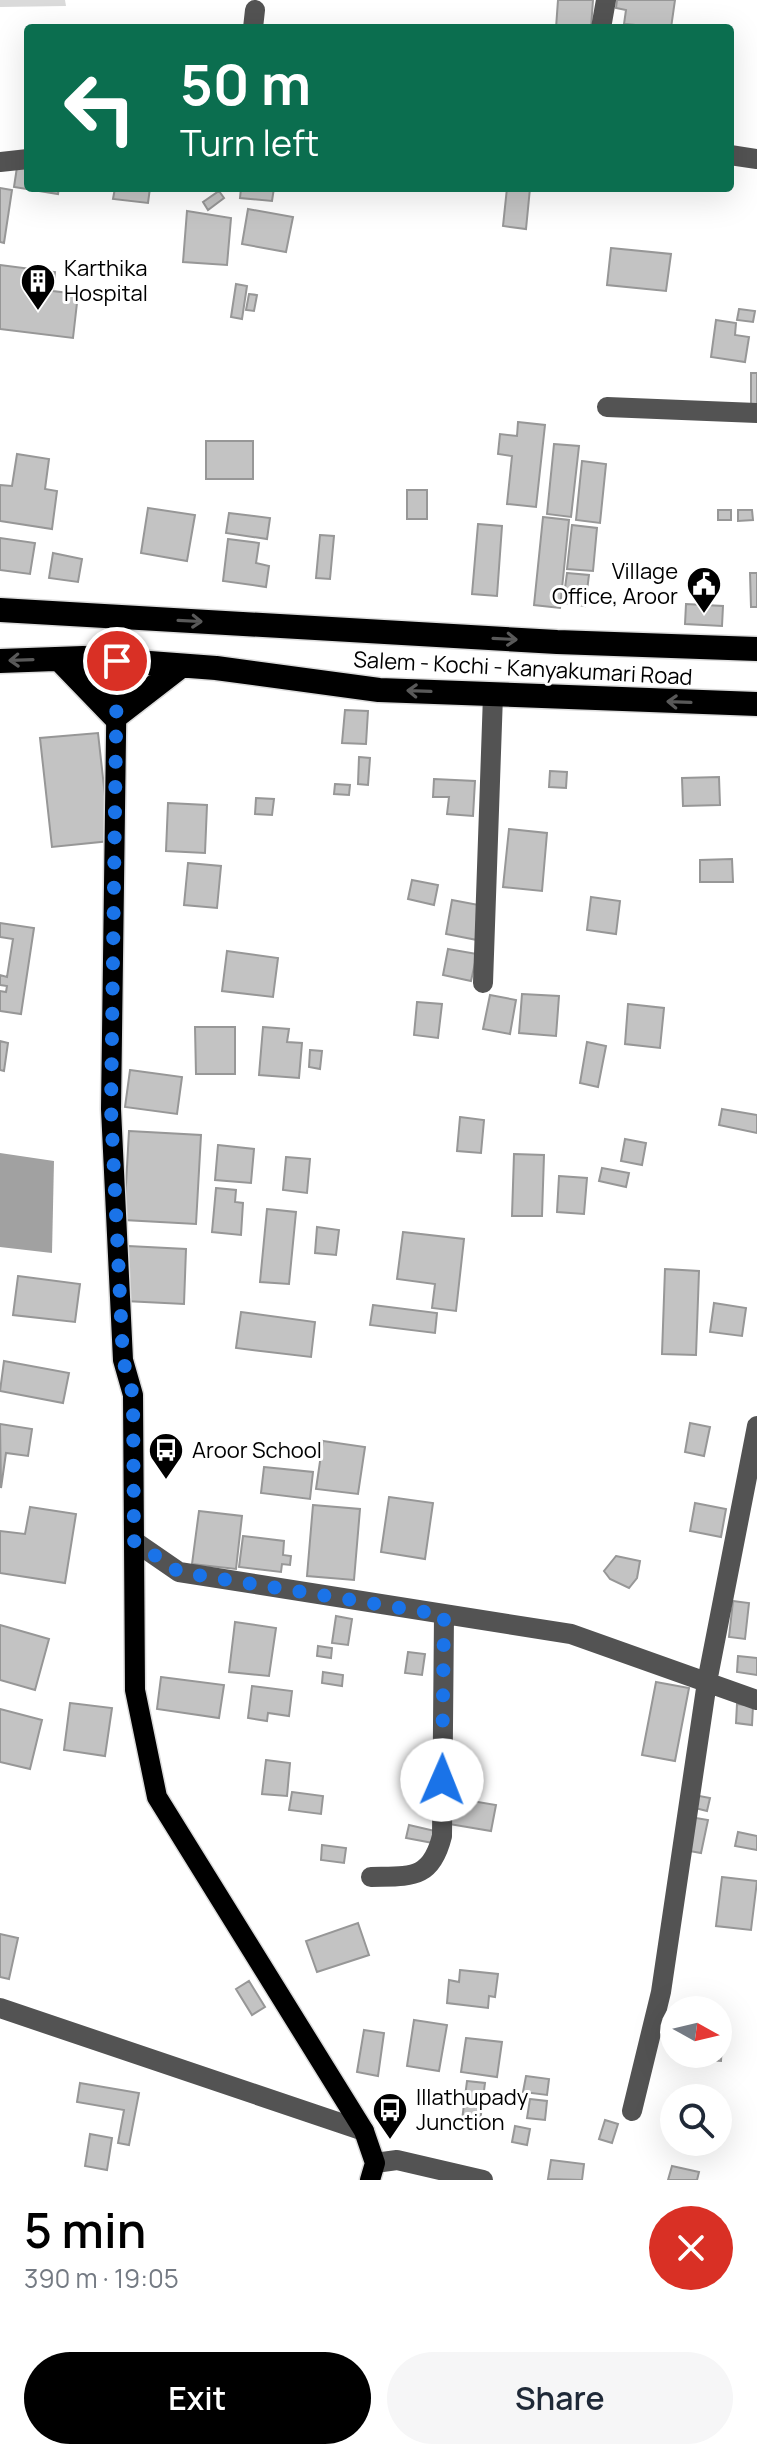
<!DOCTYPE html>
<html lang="en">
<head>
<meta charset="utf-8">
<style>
  :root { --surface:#fff; --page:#f6f6f7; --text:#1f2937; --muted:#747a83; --accent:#000 }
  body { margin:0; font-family:Manrope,sans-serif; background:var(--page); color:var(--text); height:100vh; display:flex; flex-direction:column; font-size:30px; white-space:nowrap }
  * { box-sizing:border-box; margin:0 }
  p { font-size:26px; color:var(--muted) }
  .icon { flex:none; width:44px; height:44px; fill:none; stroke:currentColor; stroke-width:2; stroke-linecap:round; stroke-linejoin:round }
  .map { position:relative; height:2180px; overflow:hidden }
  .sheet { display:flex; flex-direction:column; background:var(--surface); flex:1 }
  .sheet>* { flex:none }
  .hud { position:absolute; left:24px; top:24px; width:710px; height:168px; border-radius:8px; box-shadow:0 8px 32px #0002; background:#0b6e4f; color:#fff; overflow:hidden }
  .needle { width:52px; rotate:98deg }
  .tools { position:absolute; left:660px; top:1996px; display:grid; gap:16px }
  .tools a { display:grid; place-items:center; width:72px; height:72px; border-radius:50%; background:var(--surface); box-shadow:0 8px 32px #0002; font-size:40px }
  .pin { position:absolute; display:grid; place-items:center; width:68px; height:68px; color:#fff; margin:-34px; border:4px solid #fff; border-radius:50%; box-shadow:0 2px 8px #0007 }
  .me { position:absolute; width:88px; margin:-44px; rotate:1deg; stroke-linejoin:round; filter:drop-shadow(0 0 6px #0008) }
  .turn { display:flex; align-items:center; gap:28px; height:168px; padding:0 24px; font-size:36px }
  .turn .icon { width:104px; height:104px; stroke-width:2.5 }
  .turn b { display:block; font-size:56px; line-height:68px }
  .round { display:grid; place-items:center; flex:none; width:84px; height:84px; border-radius:42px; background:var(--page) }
  .head { display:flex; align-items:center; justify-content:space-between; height:136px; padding:0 24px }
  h1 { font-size:48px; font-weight:600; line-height:60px; color:var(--accent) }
  .primary-button { display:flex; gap:16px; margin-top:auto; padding:16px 24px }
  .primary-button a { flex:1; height:92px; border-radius:48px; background:var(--accent); color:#fff; font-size:32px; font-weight:600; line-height:92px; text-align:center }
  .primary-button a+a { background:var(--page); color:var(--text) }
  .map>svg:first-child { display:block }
  .green { fill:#dadada }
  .water { fill:#a1a1a1 }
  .building { fill:#c3c3c3; stroke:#979797; stroke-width:2 }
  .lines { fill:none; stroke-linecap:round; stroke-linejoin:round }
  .major-casing { stroke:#dbdbdb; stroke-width:23 }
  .highway-casing { stroke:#dbdbdb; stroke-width:27 }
  .minor { stroke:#535353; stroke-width:20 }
  .major { stroke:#000; stroke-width:20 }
  .highway { stroke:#000; stroke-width:24 }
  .oneway { stroke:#595959 }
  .route { stroke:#1a73e8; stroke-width:14; stroke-dasharray:0 25.2 }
  .labels { text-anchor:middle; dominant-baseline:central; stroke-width:6; stroke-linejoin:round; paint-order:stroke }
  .poi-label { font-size:22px; fill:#000; stroke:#fff; text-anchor:start }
  .street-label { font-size:22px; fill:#000; stroke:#fff }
</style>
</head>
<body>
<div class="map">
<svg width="757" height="2180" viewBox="0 0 757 2180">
  <rect width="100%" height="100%" fill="#fff"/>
  <path class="green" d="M0,0H65L66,6L0,7Z"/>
  <path class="water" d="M0,1153L54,1161L52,1253L0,1247Z"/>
  <path class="building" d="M558,0H593L591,28H556Z
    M617,0H675L671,28L624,24L626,10L616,8Z
    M17,167L28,168V188H59L58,194L14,187Z
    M0,188L12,190L4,243L0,242Z
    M115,188H150L148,203L113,199Z
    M241,188H274L272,201L240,198Z
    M507,188H530L526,229L503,226Z
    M219,191L224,198L208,210L203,202Z
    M248,209L293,217L286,252L242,244Z
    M187,211L231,218L227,265L183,262Z
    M611,248L671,254L666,291L607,285Z
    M0,265L55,272L53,291L78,294L73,338L0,329Z
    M236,284L247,286L242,319L231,317Z
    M249,294L257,295L254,311L246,310Z
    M739,309L755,311L753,322L737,320Z
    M716,320L736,323L735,335L749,337L745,362L711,357Z
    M751,373H757V409H751Z
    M518,422L545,425L536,507L507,504L512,456L498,454L500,434L517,436Z
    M206,441H253V479H206Z
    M554,444L579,446L571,517L547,514Z
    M17,454L49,459L45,489L57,491L52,529L0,521V485L12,486Z
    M582,461L606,464L600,523L576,520Z
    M407,490H427V519H407Z
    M148,508L195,515L187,561L141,553Z
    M718,510H731V520H718Z
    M738,510H752L753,520L738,521Z
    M229,513L270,518L267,539L226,533Z
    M543,517L569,520L560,608L534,605Z
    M478,524L502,526L497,596L472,594Z
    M572,525L597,528L593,571L567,569Z
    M320,535L334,536L330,579L316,578Z
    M0,538L35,543L30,574L0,570Z
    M228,539L259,543L256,563L269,566L266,587L223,581Z
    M53,553L82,559L78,582L49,578Z
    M567,573L589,575L585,606L563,603Z
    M750,573H757V607H751Z
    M686,604L723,606L722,626L685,624Z
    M345,710L368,711L366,744L342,743Z
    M98,733L110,841L52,847L40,738Z
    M359,757L370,758L368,785L358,784Z
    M550,771L567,772L566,788L549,787Z
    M719,777L720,805L683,806L682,778Z
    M434,779L475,781L473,816L447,814L449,797H433Z
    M335,784L350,785L349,795L334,794Z
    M256,798L274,799L272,815L255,814Z
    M168,803L207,805L205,853L166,851Z
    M509,829L547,833L542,891L503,887Z
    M732,859L733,882H700V860Z
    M188,863L221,866L217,908L184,905Z
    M412,880L438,885L434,905L408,899Z
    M591,897L620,901L616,934L587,930Z
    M452,900L484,906L477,940L446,934Z
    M0,923L34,928L21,1014L0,1011V991L6,992L7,986L0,985V975L7,977L13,939L0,937Z
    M448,949L477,954L471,981L443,975Z
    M227,951L278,958L273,997L222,991Z
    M522,994L559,996L556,1036L519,1033Z
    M490,995L516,1000L510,1034L483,1029Z
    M417,1002L442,1004L438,1038L414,1035Z
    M628,1004L664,1008L660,1048L625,1044Z
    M195,1027H235V1074H196Z
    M263,1027L289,1029L287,1042L302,1043L299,1078L259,1075Z
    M0,1041L8,1043L4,1071L0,1070Z
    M587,1042L606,1046L598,1087L580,1083Z
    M310,1050L322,1051L320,1069L309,1067Z
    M130,1070L182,1077L177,1114L125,1107Z
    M722,1109L757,1115V1133L719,1125Z
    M460,1117L484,1120L481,1153L457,1151Z
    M129,1131L201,1135L196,1224L124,1220Z
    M625,1139L646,1143L642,1165L621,1161Z
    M218,1145L254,1149L251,1183L215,1180Z
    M514,1154L544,1155L542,1216H512Z
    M286,1157L310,1159L307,1193L283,1190Z
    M602,1168L629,1173L626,1187L599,1181Z
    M559,1176L587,1178L584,1214L557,1212Z
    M216,1188L236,1190L235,1202L243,1203L241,1235L212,1232Z
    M267,1209L296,1212L289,1284L260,1282Z
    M317,1227L339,1230L336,1255L315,1253Z
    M403,1232L464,1239L456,1311L432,1308L435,1284L397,1279Z
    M128,1246L186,1249L184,1304L125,1301Z
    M665,1269L699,1271L696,1355L662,1354Z
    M18,1276L80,1284L75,1322L13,1315Z
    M714,1303L746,1308L742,1336L710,1332Z
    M373,1305L437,1313L435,1333L370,1325Z
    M241,1312L315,1322L311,1357L236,1348Z
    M4,1361L69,1373L63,1403L0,1391Z
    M690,1423L710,1427L704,1456L685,1452Z
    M0,1424L32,1429L28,1456L6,1453L1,1488Z
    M323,1441L365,1447L358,1494L316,1489Z
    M264,1467L313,1472L310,1499L261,1493Z
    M389,1497L433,1503L425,1559L381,1552Z
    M695,1503L726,1509L721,1537L690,1531Z
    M313,1505L360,1509L354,1580L307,1576Z
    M30,1507L76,1514L65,1583L0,1573V1531L25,1534Z
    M199,1511L242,1516L236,1569L192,1564Z
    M243,1536L284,1541L283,1555L291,1556L290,1565L282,1564L281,1572L239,1567Z
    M616,1556L640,1561L637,1578L629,1588L610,1579L604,1571Z
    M733,1601L749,1603L745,1639L729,1637Z
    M336,1616L352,1619L348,1645L332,1643Z
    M235,1622L276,1628L269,1676L229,1672Z
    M0,1625L49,1639L35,1690L0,1680Z
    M318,1646L332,1648L331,1658L317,1656Z
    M408,1652L425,1654L422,1675L405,1673Z
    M738,1656L757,1658V1675L737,1672Z
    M323,1672L343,1675L342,1686L322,1683Z
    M161,1677L224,1685L219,1718L157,1709Z
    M656,1682L689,1688L675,1761L642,1755Z
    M252,1686L292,1691L289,1716L268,1713L267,1721L248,1718Z
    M70,1703L112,1708L105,1756L64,1750Z
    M737,1704L753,1706L752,1725L736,1723Z
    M0,1709L42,1720L30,1769L0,1762Z
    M266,1760L290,1763L287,1796L262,1794Z
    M292,1792L323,1796L321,1814L289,1810Z
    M694,1795L710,1798L707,1811L691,1807Z
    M454,1798L496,1805L491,1831L449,1824Z
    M690,1817L708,1820L701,1853L684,1850Z
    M409,1825L435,1831L433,1843L406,1838Z
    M738,1832L757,1836V1850L735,1846Z
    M322,1845L346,1848L344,1863L321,1860Z
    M722,1877L757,1881L751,1930L716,1926Z
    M358,1923L369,1955L317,1972L306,1941Z
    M0,1934L18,1938L9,1979L0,1977Z
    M460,1970L498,1974L495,1997L489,1996L488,2008L447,2003L449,1980L459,1982Z
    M249,1981L265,2007L252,2015L236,1989Z
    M414,2020L447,2025L439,2071L407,2066Z
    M718,2029H723L721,2061L690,2059L691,2054H718Z
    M364,2030L384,2033L378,2076L357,2072Z
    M466,2038L502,2042L497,2077L461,2072Z
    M526,2076L549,2079L547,2095L523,2092Z
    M467,2081L485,2083L480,2122L462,2120Z
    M80,2083L139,2093L129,2145L118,2143L124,2110L77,2102Z
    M530,2099L547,2101L545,2120L527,2118Z
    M605,2120L618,2124L612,2143L599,2139Z
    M515,2126L530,2129L527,2145L512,2142Z
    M90,2134L112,2138L107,2170L85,2166Z
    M551,2160L584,2164L582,2180L548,2179Z
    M672,2166L699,2172L697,2180H668Z"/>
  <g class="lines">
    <g class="major-casing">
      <path id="major" d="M117,661L111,1109L123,1360L133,1395L135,1690L157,1797L364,2131L375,2163L370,2180"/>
    </g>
    <g class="highway-casing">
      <path id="highway" d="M0,610L557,642L757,649
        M59,659L115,717L181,666
        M0,661L83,658L216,668L379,690L757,704"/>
    </g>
    <path class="minor" d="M253,28L255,10
      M601,28L606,0
      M730,155L757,159
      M0,162L28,159
      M607,407L757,413
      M483,983L493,695
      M134,1541L179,1572L571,1634L757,1700
      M371,1877C411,1876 431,1880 442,1836L444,1615
      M0,2008L364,2131
      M632,2111L661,1992L707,1682L757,1426
      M375,2163L397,2160L483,2180"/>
    <use href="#major" class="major"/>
    <use href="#highway" class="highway"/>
  </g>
  <defs><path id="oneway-shaft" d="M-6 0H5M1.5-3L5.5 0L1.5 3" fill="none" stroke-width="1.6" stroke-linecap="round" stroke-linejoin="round" transform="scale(2)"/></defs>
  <g class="oneway">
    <use href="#oneway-shaft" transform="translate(190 621) rotate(3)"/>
    <use href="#oneway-shaft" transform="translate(505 639) rotate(3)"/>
    <use href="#oneway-shaft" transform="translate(21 660) rotate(178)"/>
    <use href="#oneway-shaft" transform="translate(419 691) rotate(-178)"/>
    <use href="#oneway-shaft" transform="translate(679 702) rotate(-178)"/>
  </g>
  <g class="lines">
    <path class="route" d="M117,661L111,1109L123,1360L133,1395L134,1541L179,1572L444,1615L442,1780"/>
  </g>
  <defs>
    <g id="building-pin" transform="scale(1.8)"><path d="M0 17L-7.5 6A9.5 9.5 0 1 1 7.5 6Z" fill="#000" stroke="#fff"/><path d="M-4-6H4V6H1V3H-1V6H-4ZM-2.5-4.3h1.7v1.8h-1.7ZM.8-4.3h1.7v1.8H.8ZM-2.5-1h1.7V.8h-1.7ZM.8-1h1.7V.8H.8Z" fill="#fff"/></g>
    <g id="civic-pin" transform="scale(1.8)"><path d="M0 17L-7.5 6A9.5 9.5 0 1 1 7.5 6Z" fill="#000" stroke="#fff"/><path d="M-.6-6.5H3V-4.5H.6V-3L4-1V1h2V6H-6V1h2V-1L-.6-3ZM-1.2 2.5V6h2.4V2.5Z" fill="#fff"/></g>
    <g id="bus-pin" transform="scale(1.8)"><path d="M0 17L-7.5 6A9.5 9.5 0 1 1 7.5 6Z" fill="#000" stroke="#fff"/><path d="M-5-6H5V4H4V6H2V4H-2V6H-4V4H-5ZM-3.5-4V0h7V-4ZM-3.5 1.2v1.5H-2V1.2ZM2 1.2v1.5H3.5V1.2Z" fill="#fff"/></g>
  </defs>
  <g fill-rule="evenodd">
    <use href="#building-pin" x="38" y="281"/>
    <use href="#civic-pin" x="704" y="584"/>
    <use href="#bus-pin" x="166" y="1450"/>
    <use href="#bus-pin" x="390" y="2110"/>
  </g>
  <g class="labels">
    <g class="poi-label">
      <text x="64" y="268">Karthika<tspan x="64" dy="25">Hospital</tspan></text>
      <text x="678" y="571" text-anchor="end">Village<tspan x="678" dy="25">Office, Aroor</tspan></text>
      <text x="192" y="1450">Aroor School</text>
      <text x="416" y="2097">Illathupady<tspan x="416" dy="25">Junction</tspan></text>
    </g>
    <g class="street-label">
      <text transform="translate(523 668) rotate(3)">Salem - Kochi - Kanyakumari Road</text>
    </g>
  </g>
</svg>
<div class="tools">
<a><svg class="needle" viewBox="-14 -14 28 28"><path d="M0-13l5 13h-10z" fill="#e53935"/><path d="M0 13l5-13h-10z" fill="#747a83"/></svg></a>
<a><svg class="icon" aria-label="search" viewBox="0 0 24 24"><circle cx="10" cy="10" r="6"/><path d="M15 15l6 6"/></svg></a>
</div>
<div class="pin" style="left:117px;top:661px;background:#d93025"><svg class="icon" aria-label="arrive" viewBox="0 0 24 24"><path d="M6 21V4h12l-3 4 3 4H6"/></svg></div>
<svg class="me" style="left:442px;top:1780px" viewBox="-20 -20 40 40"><circle r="19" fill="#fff"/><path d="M0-13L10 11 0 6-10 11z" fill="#1a73e8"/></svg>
<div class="hud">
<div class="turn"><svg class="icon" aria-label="left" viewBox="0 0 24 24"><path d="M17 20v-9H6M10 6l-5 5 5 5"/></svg><div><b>50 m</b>Turn left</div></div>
</div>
</div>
<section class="sheet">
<div class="head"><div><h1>5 min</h1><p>390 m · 19:05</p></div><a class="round" style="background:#d93025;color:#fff"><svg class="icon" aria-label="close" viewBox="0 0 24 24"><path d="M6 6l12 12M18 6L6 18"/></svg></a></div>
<div class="primary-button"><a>Exit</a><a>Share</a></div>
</section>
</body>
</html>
